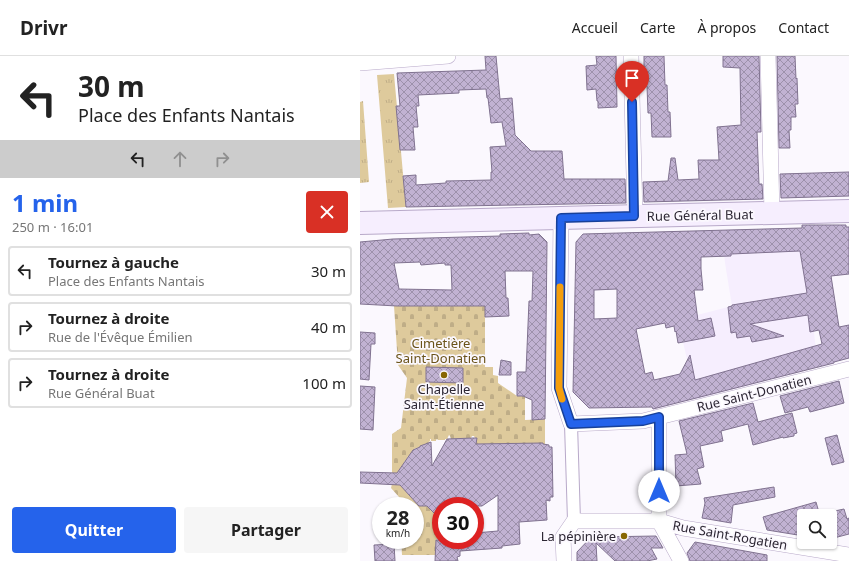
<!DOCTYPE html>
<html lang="fr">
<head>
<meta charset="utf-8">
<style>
  :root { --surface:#fff; --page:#f6f6f6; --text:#222; --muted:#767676; --line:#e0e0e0; --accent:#2563eb }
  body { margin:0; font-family:"Noto Sans",sans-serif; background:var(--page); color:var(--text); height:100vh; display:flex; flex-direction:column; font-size:15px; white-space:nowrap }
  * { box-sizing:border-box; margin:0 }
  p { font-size:13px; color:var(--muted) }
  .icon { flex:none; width:22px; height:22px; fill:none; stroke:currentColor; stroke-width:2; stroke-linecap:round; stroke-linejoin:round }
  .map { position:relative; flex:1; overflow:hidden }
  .details { display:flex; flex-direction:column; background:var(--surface); width:360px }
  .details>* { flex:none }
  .hud { background:#fff; color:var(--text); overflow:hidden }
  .fabs { position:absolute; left:437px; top:453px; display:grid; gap:8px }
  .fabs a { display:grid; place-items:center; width:40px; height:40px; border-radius:4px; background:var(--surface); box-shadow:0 1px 3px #0004; font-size:20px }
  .speed { position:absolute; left:12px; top:441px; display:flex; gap:8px; font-size:20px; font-weight:700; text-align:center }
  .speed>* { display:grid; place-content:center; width:52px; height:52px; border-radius:50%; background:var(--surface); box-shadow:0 1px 3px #0004; line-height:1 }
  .speed small { font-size:10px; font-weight:400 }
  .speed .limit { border:6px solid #d22; background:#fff; color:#111 }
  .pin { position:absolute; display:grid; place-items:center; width:34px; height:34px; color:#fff; margin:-41px -17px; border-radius:50% 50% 50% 0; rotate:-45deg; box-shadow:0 0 4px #0007 }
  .pin .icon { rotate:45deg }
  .me { position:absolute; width:44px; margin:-22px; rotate:0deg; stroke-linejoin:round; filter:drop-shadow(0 0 3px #0008) }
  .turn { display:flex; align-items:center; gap:14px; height:84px; padding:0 12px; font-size:18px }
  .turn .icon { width:52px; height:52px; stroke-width:2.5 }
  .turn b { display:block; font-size:28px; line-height:34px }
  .lanes { display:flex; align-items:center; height:38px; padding:0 12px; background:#0003; justify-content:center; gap:20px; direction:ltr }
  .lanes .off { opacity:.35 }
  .round { display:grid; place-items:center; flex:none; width:42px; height:42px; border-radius:4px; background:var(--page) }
  .head { display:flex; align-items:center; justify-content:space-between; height:68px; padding:0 12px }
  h1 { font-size:24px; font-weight:700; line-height:30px; color:var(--accent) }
  .button { display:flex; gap:8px; margin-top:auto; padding:8px 12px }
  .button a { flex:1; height:46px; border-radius:4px; background:var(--accent); color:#fff; font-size:16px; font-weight:700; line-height:46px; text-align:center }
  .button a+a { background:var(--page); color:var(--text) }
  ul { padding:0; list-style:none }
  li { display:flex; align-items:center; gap:12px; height:50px; margin:0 8px 6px; padding:0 4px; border:2px solid var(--line); border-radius:4px }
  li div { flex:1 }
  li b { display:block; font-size:15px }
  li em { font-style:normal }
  header { display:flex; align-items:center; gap:24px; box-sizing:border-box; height:56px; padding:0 20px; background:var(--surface); border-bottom:1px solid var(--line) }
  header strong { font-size:19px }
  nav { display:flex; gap:22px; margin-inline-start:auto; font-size:14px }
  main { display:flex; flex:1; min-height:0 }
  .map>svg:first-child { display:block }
  .built { fill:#f6eefe }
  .grass { fill:url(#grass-tufts) }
  .cemetery { fill:url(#cemetery-stones) }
  .building { fill:url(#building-cross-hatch); stroke:#807290; fill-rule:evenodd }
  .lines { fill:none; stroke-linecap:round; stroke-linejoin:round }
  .pedestrian-casing { stroke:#b8a9c9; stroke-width:14 }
  .minor-casing { stroke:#b8a9c9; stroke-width:16 }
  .secondary-casing { stroke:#b8a9c9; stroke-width:24 }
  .pedestrian { stroke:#fff; stroke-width:12 }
  .minor { stroke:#fff; stroke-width:15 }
  .secondary { stroke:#f6eefe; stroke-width:22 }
  .route-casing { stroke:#184099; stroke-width:10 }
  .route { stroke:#2563eb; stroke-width:7 }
  .slow { stroke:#f59e0b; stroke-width:7 }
  .poi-dot { fill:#886703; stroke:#fbf8fe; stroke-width:1.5 }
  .labels { text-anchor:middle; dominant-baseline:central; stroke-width:3.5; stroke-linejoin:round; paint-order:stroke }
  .street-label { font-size:13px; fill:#2c2633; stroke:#fbf8fe }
  .park-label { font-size:13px; fill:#6a5319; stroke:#fbf8fe }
  .poi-label { font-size:13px; fill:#2c2633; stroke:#fbf8fe }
</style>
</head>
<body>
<header>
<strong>Drivr</strong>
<nav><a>Accueil</a><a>Carte</a><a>À propos</a><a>Contact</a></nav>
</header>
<main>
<section class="details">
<div class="hud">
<div class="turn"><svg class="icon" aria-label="left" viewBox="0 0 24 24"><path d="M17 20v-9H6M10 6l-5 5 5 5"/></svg><div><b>30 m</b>Place des Enfants Nantais</div></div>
<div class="lanes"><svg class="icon" aria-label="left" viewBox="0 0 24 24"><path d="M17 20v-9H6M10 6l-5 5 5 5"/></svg><svg class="icon off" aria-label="ahead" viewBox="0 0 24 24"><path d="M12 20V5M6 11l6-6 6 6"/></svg><svg class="icon off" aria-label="right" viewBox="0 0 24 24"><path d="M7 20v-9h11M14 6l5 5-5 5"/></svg></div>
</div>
<div class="head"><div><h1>1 min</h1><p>250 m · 16:01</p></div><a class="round" style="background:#d93025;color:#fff"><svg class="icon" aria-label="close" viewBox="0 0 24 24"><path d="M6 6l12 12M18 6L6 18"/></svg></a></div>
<ul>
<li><svg class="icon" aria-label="left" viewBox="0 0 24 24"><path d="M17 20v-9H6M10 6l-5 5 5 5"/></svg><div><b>Tournez à gauche</b><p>Place des Enfants Nantais</p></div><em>30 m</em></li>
<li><svg class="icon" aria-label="right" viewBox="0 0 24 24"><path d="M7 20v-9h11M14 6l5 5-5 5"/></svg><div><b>Tournez à droite</b><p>Rue de l'Évêque Émilien</p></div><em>40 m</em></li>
<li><svg class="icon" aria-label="right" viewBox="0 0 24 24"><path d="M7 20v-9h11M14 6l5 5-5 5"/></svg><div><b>Tournez à droite</b><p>Rue Général Buat</p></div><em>100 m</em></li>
</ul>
<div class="button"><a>Quitter</a><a>Partager</a></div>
</section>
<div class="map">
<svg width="489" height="505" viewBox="0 0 489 505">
  <defs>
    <pattern id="grass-tufts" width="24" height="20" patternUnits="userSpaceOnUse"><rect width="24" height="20" fill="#deca9c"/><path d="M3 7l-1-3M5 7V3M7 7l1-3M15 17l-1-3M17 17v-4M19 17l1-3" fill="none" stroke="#bfad87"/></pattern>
    <pattern id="cemetery-stones" width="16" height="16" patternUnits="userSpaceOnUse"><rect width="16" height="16" fill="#deca9c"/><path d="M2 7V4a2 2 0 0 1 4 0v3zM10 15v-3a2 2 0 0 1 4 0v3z" fill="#bfad87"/></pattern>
    <pattern id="building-cross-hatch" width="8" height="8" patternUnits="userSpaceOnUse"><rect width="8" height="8" fill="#c1b2d2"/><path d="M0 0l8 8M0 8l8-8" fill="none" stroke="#9d91ab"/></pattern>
  </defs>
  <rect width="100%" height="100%" fill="#fbf8fe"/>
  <path class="built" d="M415,173V187L444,193L471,219L477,258L459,262L453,267L455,286L460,310L336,343L318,264L372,250L365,207L362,174Z"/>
  <path class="grass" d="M34,18L46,151L28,152L17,19Z
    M3,45L9,126L0,127V46Z"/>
  <path class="cemetery" d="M34,250H125V311H133V319L138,320V327L157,340H163L165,341V364L185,363V390L158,387L149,389L148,387H146V389L135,388V389L124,388V389L114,390L115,382L114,380H112L111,382L91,383L90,380L89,379L87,383H85V384H78L77,383L76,384V385H71V383H70V385L66,389L60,390V391L54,393L55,395L49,401L48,400L47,405H45L44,406L48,435L47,437L66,446L77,459L76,460V462H77V471H76V473L78,474V483H76V485L78,499H42L41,484H55V450H40L39,441L31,432L32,428V378L41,372L47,322L38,309Z"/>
  <path class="building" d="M125,0H136L140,43L152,42L155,79L171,95H202L204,123H265L266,147L46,151L43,120L56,119V129L86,127V125L131,124V116H132L130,91L146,90L142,66L131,67L128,42H127L126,33L99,34V37L58,39L59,50H56L58,71H53L55,94H40L36,50H40L37,17L126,14Z
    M236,0H256L257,51L238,52V45H237L236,33L227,34L226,10L237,9Z
    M284,0H304L305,29H307L308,56H310L311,81H292L291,57H288L287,30H284Z
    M363,0H399L401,76H397L399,128H402L403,143L284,146L283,126L308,125L311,102H315L318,124L339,123L338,104H359L357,71L381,69L380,12L363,11Z
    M417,0H435L436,23L437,22L438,48H435L436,61H431V74H429L430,92H419Z
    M489,116V140L421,142L420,118Z
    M442,169H486V171H489V218L471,220L479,271L489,269V302L474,306V307L293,353L292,351L229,352L213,336L216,186L223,178L442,172ZM440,195L447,237L372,249V250L368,251L371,277L376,276L377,282L390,280L392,286L424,280L390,268L448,259L450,276L459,274L462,288L335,324L330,299L320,318L294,324L292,316L285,318L276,273L305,267L306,272L314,270L315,276L316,275L318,287L355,280L351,262L338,265L334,234H343L341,213V201L371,200V198ZM257,233V262L234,263V234Z
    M169,177V179L179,178L187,186L185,363L172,364V344L163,340H157V316H166L169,245H172L173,215H145L146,242H148L149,260L125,261V250H37L0,248V186L33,183L140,180V178ZM60,206L61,209L85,207V209H91L92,234L39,233L34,207Z
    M0,276L15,277V288H11L9,324L0,323Z
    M141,304L151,306V319H139Z
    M66,311L103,312V327L66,326Z
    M479,325L484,347L450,356L448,351L425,357L420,340Z
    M0,330L15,331L13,374L0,373Z
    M393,347L398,366L432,357L437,377L434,378V380L423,382V381L393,389L388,368L361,375L363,385L340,390L344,411L337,413L341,428L316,430L315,399L327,398L319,365Z
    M477,379L484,406L472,409L465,382Z
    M114,382H117L116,388L183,387V388L189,389V391H192L193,441H190V445L186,444L187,464L159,466L160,488L142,490V492L100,495V500L97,501L98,505H75L76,484H115V477L138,475V439L122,450H81V464L67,450H59L40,429L0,427V416L37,417L53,394L60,391V390L71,386L72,410L87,383Z
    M414,431L415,441L373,449L371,467L342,462L345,447L344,442Z
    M456,446L460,460H444V480L407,474L403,461Z
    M484,453L487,463L489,462V478L470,483V456Z
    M236,476V481L296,480L303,492H291L297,503L287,505H255L236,487L237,505H217V496Z
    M335,486L407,499V505H330L327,497Z
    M34,488L35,505H15L14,489Z"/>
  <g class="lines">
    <g class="pedestrian-casing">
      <path id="pedestrian" d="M211,368L214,465"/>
    </g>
    <g class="minor-casing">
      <path id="minor" d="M271,0L275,160
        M408,0L412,157
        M0,7L88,0
        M201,162L199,332L211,368L283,365L489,313
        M299,361V465L321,505
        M204,505L203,481L214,465H299L323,472L489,499"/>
    </g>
    <g class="secondary-casing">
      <path id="secondary" d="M0,167L489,155"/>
    </g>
    <use href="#pedestrian" class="pedestrian"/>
    <use href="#minor" class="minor"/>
    <use href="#secondary" class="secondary"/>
  </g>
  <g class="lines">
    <g class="route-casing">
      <path id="route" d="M272,46L274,160L201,162L199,332L211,368L283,365L299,361V435"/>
    </g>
    <use href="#route" class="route"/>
    <path class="slow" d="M200,231L199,332L202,343"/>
  </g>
  <g class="poi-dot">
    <circle cx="84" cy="319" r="4"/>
    <circle cx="264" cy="480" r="4"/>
  </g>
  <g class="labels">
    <g class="street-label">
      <text transform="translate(340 159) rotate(-1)">Rue Général Buat</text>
      <text transform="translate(394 337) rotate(-14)">Rue Saint-Donatien</text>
      <text transform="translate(370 479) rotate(10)">Rue Saint-Rogatien</text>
    </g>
    <g class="park-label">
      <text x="81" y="287">Cimetière<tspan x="81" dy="15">Saint-Donatien</tspan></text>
    </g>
    <g class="poi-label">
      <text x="84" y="333">Chapelle<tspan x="84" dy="15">Saint-Étienne</tspan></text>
      <text x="256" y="480" text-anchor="end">La pépinière</text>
    </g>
  </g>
</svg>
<div class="fabs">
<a><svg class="icon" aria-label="search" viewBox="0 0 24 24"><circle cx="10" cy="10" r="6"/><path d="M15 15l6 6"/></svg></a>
</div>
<div class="speed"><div>28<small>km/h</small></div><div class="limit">30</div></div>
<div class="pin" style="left:272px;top:46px;background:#d93025"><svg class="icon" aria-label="arrive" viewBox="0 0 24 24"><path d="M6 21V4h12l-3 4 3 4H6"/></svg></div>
<svg class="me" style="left:299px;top:435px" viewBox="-20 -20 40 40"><circle r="19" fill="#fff"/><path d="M0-13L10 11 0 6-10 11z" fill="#2563eb"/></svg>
</div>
</main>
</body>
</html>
